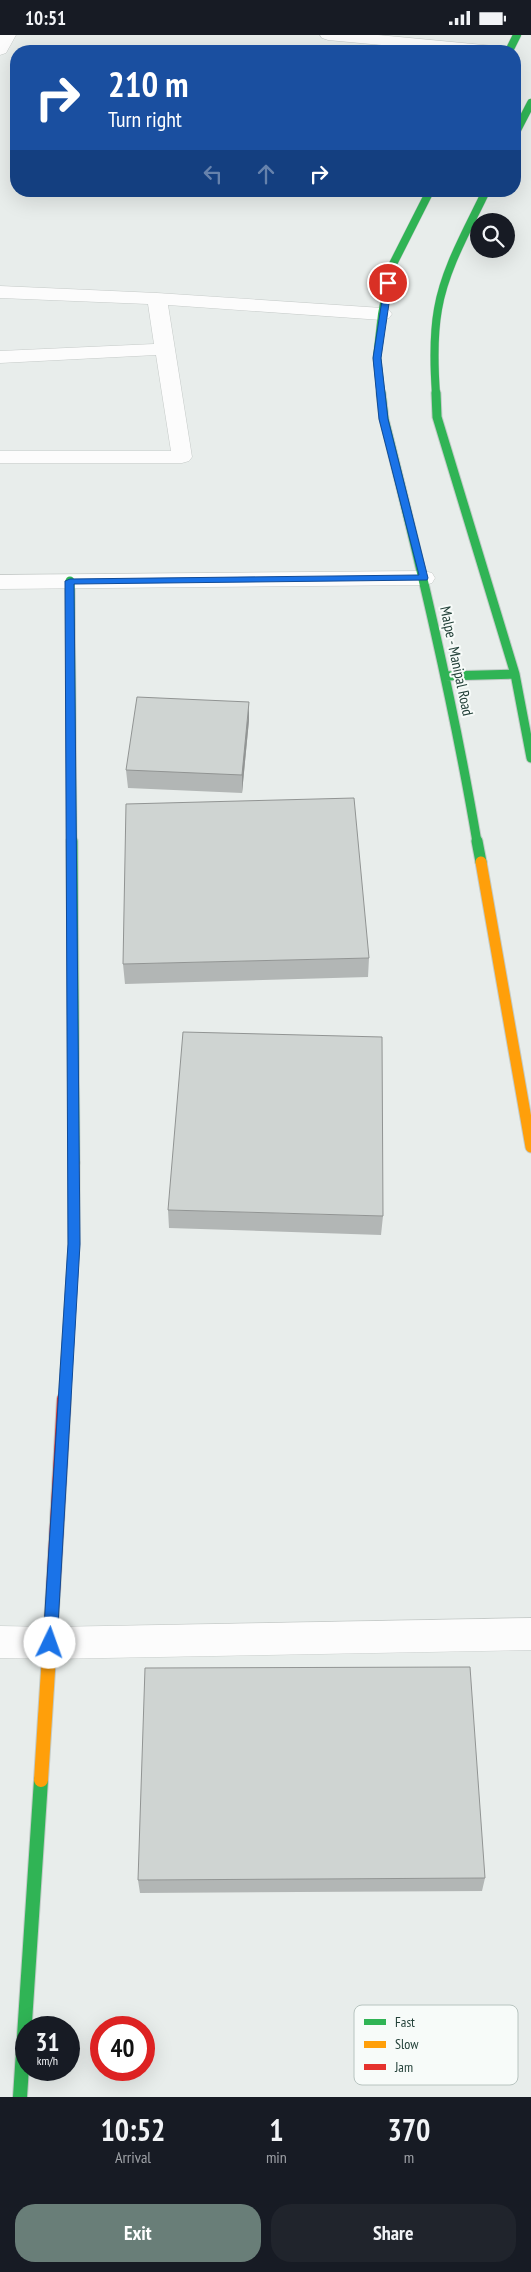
<!DOCTYPE html>
<html lang="en">
<head>
<meta charset="utf-8">
<style>
  :root { --surface:#171b24; --page:#20242c; --text:#f1f3f6; --muted:#9ea1a6; --accent:#697e78 }
  body { margin:0; font-family:"PT Sans Narrow",sans-serif; background:var(--page); color:var(--text); height:100vh; display:flex; flex-direction:column; font-size:19px; white-space:nowrap }
  * { box-sizing:border-box; margin:0 }
  p { font-size:16px; color:var(--muted) }
  .icon { flex:none; width:28px; height:28px; fill:none; stroke:currentColor; stroke-width:2; stroke-linecap:round; stroke-linejoin:round }
  .map { position:relative; height:2062px; overflow:hidden }
  .side { display:flex; flex-direction:column; background:var(--surface); flex:1 }
  .side>* { flex:none }
  .top-card { position:absolute; left:10px; top:10px; width:511px; height:152px; border-radius:20px; box-shadow:0 5px 20px #0002; background:#1a4fa0; color:#fff; overflow:hidden }
  .tools { position:absolute; left:470px; top:178px; display:grid; gap:10px }
  .tools a { display:grid; place-items:center; width:45px; height:45px; border-radius:50%; background:var(--surface); box-shadow:0 5px 20px #0002; font-size:25px }
  .speed { position:absolute; left:15px; top:1981px; display:flex; gap:10px; font-size:25px; font-weight:700; text-align:center }
  .speed>* { display:grid; place-content:center; width:65px; height:65px; border-radius:50%; background:var(--surface); box-shadow:0 5px 20px #0002; line-height:1 }
  .speed small { font-size:12px; font-weight:400 }
  .speed .limit { border:8px solid #d22; background:#fff; color:#111 }
  .pin { position:absolute; display:grid; place-items:center; width:42px; height:42px; color:#fff; margin:-21px; border:2px solid #fff; border-radius:50%; box-shadow:0 1px 5px #0007 }
  .me { position:absolute; width:55px; margin:-28px; rotate:3deg; stroke-linejoin:round; filter:drop-shadow(0 0 4px #0008) }
  .turn { display:flex; align-items:center; gap:18px; height:105px; padding:0 15px; font-size:22px }
  .turn .icon { width:65px; height:65px; stroke-width:2.5 }
  .turn b { display:block; font-size:35px; line-height:42px }
  .lanes { display:flex; align-items:center; height:48px; padding:0 15px; background:#0003; justify-content:center; gap:25px; direction:ltr }
  .lanes .off { opacity:.35 }
  .eta { display:flex; justify-content:space-evenly; align-items:center; height:85px; text-align:center }
  .eta b { font-size:30px; font-weight:700; line-height:35px }
  .cta { display:flex; gap:10px; margin-top:auto; padding:10px 15px }
  .cta a { flex:1; height:58px; border-radius:20px; background:var(--accent); color:#fff; font-size:20px; font-weight:700; line-height:58px; text-align:center }
  .cta a+a { background:var(--page); color:var(--text) }
  .status { display:flex; justify-content:space-between; align-items:center; height:35px; padding:0 25px; background:var(--surface); direction:ltr }
  .status svg { height:14px; fill:currentColor }
  .map>svg:first-child { display:block }
  .lines { fill:none; stroke-linecap:round; stroke-linejoin:round }
  .street-casing { stroke:#c5cac8; stroke-width:1 }
  .fast-far3-casing { stroke:#c3cbc8; stroke-width:9 }
  .fast-far2-casing { stroke:#c3cbc8; stroke-width:11 }
  .fast-far1-casing { stroke:#c3cbc8; stroke-width:13 }
  .fast-casing { stroke:#c3cbc8; stroke-width:16 }
  .slow-far1-casing { stroke:#c3cbc8; stroke-width:13 }
  .slow-casing { stroke:#c3cbc8; stroke-width:16 }
  .jam-far1-casing { stroke:#c3cbc8; stroke-width:13 }
  .jam-casing { stroke:#c3cbc8; stroke-width:16 }
  .street { fill:#fcfcfc; fill-rule:evenodd }
  .fast-far3 { stroke:#30b455; stroke-width:8 }
  .fast-far2 { stroke:#30b455; stroke-width:9 }
  .fast-far1 { stroke:#30b455; stroke-width:11 }
  .fast { stroke:#30b455; stroke-width:14 }
  .slow-far1 { stroke:#ff9f0a; stroke-width:11 }
  .slow { stroke:#ff9f0a; stroke-width:14 }
  .jam-far1 { stroke:#e5322d; stroke-width:11 }
  .jam { stroke:#e5322d; stroke-width:14 }
  .wall { fill:#b2b6b5 }
  .shaded-wall { fill:#919493 }
  .building { fill:#cfd4d2; stroke:#919493 }
  .route { fill:#1a73e8; stroke:#114b97 }
  .labels { text-anchor:middle; dominant-baseline:central; stroke-width:4; stroke-linejoin:round; paint-order:stroke }
  .street-label { font-size:15px; fill:#24423a; stroke:#f7fbf9 }
  .key { fill:#f7fbf9; stroke:#b8c4c0; stroke-width:1 }
  .key-label { font-size:14px; fill:#24423a }
</style>
</head>
<body>
<div class="status"><b>10:51</b><svg viewBox="0 0 49 12"><path d="M0 12V9h3v3zM5 12V6h3v6zM10 12V3h3v9zM15 12V0h3v12zM26 1h20v11H26zM47 4h2v5h-2z"/></svg></div>
<div class="map">
<svg width="531" height="2062" viewBox="0 0 531 2062">
  <rect width="100%" height="100%" fill="#e8edeb"/>
  <g class="lines">
    <g class="street-casing">
      <path id="street" d="M0,0H16L6,18L0,20Z
        M320,0H378L494,11L500,13L502,16H446L328,5L322,3Z
        M0,251L157,258L382,273L389,275L392,279L389,283L382,285L168,270L192,422L189,426L182,428H0V416H171L156,320L0,328V316L154,309L148,269L0,263Z
        M424,536L432,538L435,543L432,548L424,550L0,554V540Z
        M531,1583V1615L50,1624L0,1623V1591L50,1592Z"/>
    </g>
    <g class="fast-far3-casing">
      <path id="fast-far3" d="M509,16L517,0
        M515,99L531,68
        M381,359L377,323L382,279L391,233L430,156
        M436,359C434,331 433,302 438,274C445,233 468,194 486,156"/>
    </g>
    <g class="fast-far2-casing">
      <path id="fast-far2" d="M381,358L384,384C419,524 453,665 477,807
        M436,358L437,382L515,639L531,723
        M70,546L72,807
        M445,641L515,639"/>
    </g>
    <g class="fast-far1-casing">
      <path id="fast-far1" d="M72,806L74,1128
        M477,806L481,827"/>
    </g>
    <g class="fast-casing">
      <path id="fast" d="M20,2062L41,1745"/>
    </g>
    <g class="slow-far1-casing">
      <path id="slow-far1" d="M481,827L531,1112
        M66,1335L74,1209V1128"/>
    </g>
    <g class="slow-casing">
      <path id="slow" d="M41,1745L53,1558"/>
    </g>
    <g class="jam-far1-casing">
      <path id="jam-far1" d="M64,1366L66,1335"/>
    </g>
    <g class="jam-casing">
      <path id="jam" d="M53,1558L64,1364"/>
    </g>
    <use href="#street" class="street"/>
    <use href="#fast-far3" class="fast-far3"/>
    <use href="#fast-far2" class="fast-far2"/>
    <use href="#fast-far1" class="fast-far1"/>
    <use href="#fast" class="fast"/>
    <use href="#slow-far1" class="slow-far1"/>
    <use href="#slow" class="slow"/>
    <use href="#jam-far1" class="jam-far1"/>
    <use href="#jam" class="jam"/>
  </g>
  <path class="wall" d="M249,685L242,758L128,753L126,735Z
    M369,923L368,942L125,949L123,929Z
    M168,1175L383,1181L381,1200L169,1193Z
    M485,1843L482,1856L140,1858L138,1845Z"/>
  <path class="shaded-wall" d="M249,667V685L242,758V740Z"/>
  <path class="building" d="M137,662L249,667L242,740L126,735Z
    M354,763L369,923L123,929L126,769Z
    M183,997L382,1002L383,1181L168,1175Z
    M470,1632L485,1843L138,1845L145,1633Z"/>
  <path class="route" d="M385,246L392,248L381,323L388,384L428,543L427,545L74,549L80,1209L57,1608L55,1613L50,1615L45,1613L43,1608L68,1209L65,546L70,544L419,540L379,384L373,323Z"/>
  <g class="labels">
    <g class="street-label">
      <text transform="translate(457 626) rotate(78)">Malpe - Manipal Road</text>
    </g>
  </g>
  <rect x="354" y="1970" width="164" height="80" rx="8" class="key"/>
  <rect x="364" y="1984" width="22" height="6" fill="#30b455"/>
  <rect x="364" y="2006" width="22" height="7" fill="#ff9f0a"/>
  <rect x="364" y="2029" width="22" height="6" fill="#e5322d"/>
  <g class="key-label">
    <text x="395" y="1992">Fast</text>
    <text x="395" y="2014">Slow</text>
    <text x="395" y="2037">Jam</text>
  </g>
</svg>
<div class="tools">
<a><svg class="icon" aria-label="search" viewBox="0 0 24 24"><circle cx="10" cy="10" r="6"/><path d="M15 15l6 6"/></svg></a>
</div>
<div class="speed"><div>31<small>km/h</small></div><div class="limit">40</div></div>
<div class="pin" style="left:388px;top:248px;background:#d93025"><svg class="icon" aria-label="arrive" viewBox="0 0 24 24"><path d="M6 21V4h12l-3 4 3 4H6"/></svg></div>
<svg class="me" style="left:50px;top:1608px" viewBox="-20 -20 40 40"><circle r="19" fill="#fff"/><path d="M0-13L10 11 0 6-10 11z" fill="#1a73e8"/></svg>
<div class="top-card">
<div class="turn"><svg class="icon" aria-label="right" viewBox="0 0 24 24"><path d="M7 20v-9h11M14 6l5 5-5 5"/></svg><div><b>210 m</b>Turn right</div></div>
<div class="lanes"><svg class="icon off" aria-label="left" viewBox="0 0 24 24"><path d="M17 20v-9H6M10 6l-5 5 5 5"/></svg><svg class="icon off" aria-label="ahead" viewBox="0 0 24 24"><path d="M12 20V5M6 11l6-6 6 6"/></svg><svg class="icon" aria-label="right" viewBox="0 0 24 24"><path d="M7 20v-9h11M14 6l5 5-5 5"/></svg></div>
</div>
</div>
<section class="side">
<div class="eta">
<div><b>10:52</b><p>Arrival</p></div>
<div><b>1</b><p>min</p></div>
<div><b>370</b><p>m</p></div>
</div>
<div class="cta"><a>Exit</a><a>Share</a></div>
</section>
</body>
</html>
